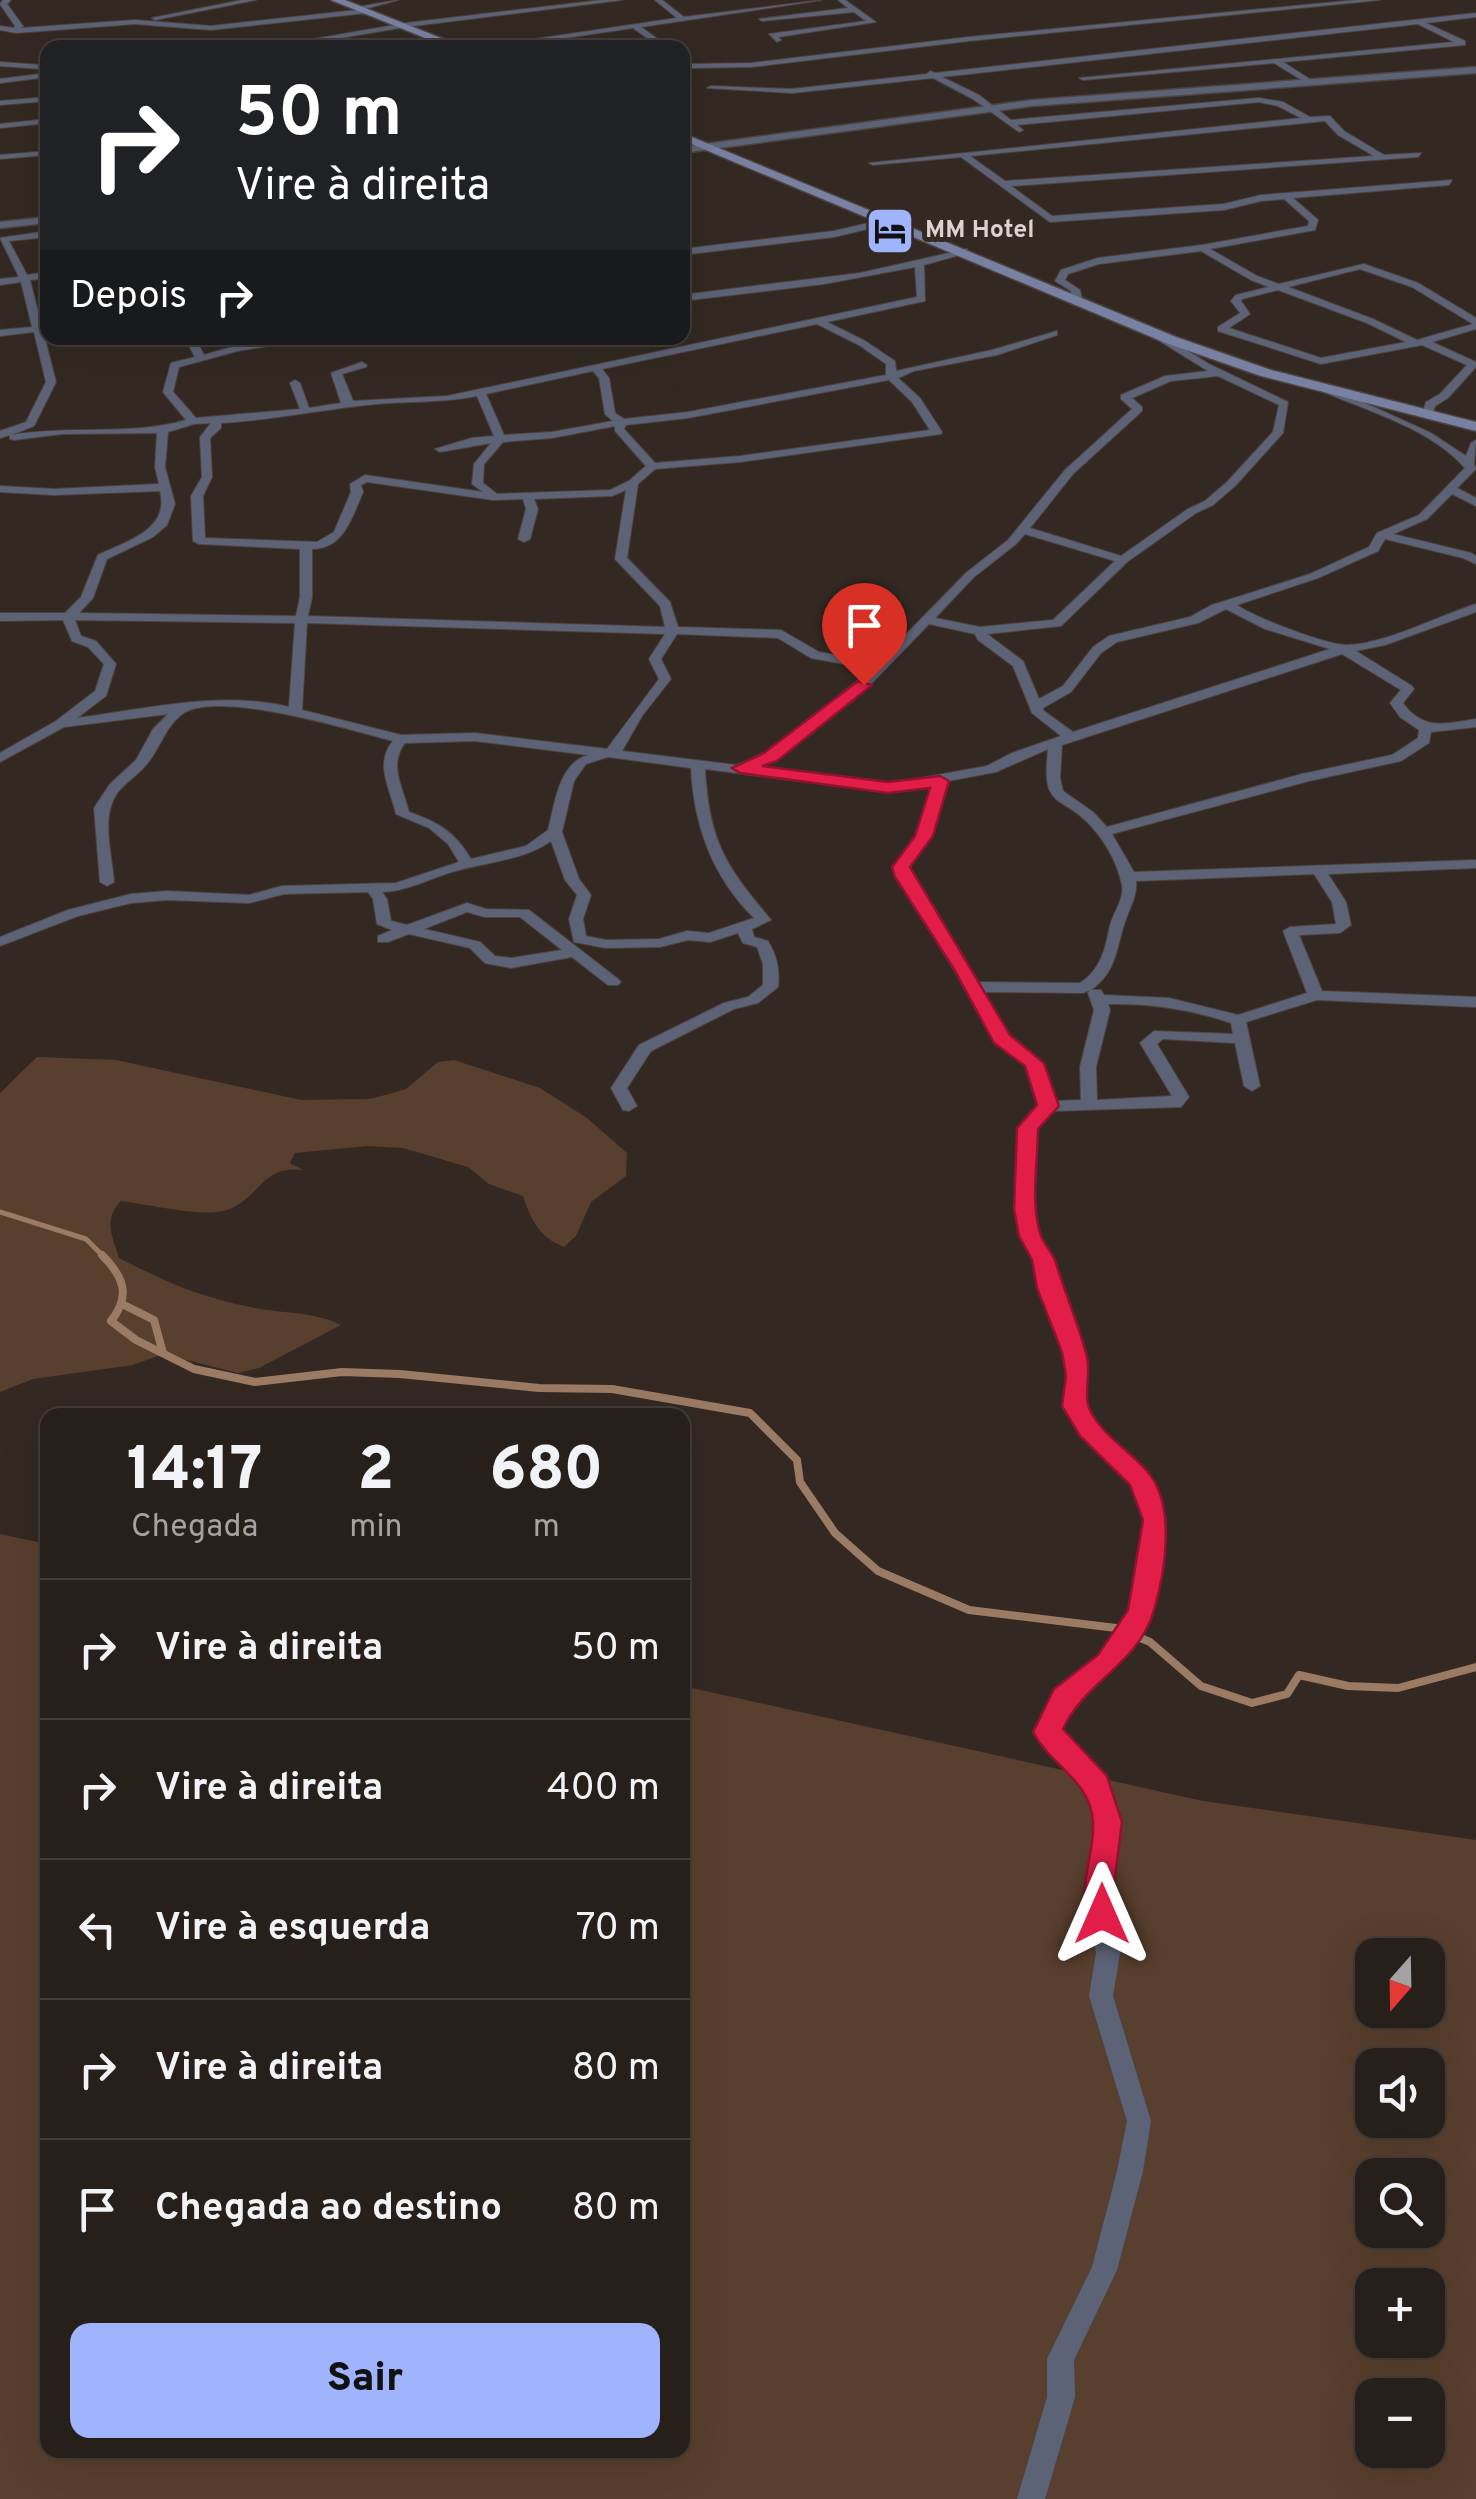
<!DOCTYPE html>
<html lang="pt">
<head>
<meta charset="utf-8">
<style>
  :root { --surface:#261f1a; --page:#2e2723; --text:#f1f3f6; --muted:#a4a2a2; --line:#423d39; --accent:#a0b3fd }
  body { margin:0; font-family:Overpass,sans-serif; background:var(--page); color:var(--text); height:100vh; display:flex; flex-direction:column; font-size:38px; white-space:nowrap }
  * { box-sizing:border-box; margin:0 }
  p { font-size:32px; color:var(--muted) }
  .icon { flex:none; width:55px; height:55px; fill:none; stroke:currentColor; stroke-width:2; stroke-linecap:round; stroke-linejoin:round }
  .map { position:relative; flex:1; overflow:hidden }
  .sheet { position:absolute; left:40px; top:1408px; width:650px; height:1050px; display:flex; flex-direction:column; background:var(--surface); border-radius:20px; box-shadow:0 10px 40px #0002,0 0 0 2px var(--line) }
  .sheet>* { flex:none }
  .hud { position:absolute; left:40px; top:40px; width:650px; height:305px; border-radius:20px; box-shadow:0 10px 40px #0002,0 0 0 2px var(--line); background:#202124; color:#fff; overflow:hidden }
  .needle { width:65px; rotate:200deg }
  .fabs { position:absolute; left:1355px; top:1938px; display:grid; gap:20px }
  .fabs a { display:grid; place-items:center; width:90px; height:90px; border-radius:20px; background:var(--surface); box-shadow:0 10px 40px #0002,0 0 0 2px var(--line); font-size:50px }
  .pin { position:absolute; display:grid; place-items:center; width:85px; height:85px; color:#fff; margin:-102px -42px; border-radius:50% 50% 50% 0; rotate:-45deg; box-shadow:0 0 10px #0007 }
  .pin .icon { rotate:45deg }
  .me { position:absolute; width:110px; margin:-55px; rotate:0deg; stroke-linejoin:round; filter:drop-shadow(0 0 8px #0008) }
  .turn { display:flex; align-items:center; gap:35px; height:210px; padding:0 30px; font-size:45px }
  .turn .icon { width:130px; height:130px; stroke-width:2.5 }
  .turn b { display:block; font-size:70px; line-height:85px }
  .then { display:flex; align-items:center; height:95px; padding:0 30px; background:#0003; gap:20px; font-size:38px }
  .eta { display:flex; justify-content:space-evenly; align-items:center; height:170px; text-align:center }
  .eta b { font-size:60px; font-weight:800; line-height:70px }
  .cta { display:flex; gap:20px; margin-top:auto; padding:20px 30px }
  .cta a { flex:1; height:115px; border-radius:20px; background:var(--accent); color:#111; font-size:40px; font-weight:800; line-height:115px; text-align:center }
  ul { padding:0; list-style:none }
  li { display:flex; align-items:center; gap:30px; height:140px; padding:0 30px; border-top:2px solid var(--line) }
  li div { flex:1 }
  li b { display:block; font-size:38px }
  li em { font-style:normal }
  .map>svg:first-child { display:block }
  .green { fill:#593f2d; fill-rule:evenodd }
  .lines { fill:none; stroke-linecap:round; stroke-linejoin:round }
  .stream-far1 { stroke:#9c7b64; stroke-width:5 }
  .stream { stroke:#9c7b64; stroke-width:8 }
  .minor-casing { stroke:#4e443e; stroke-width:2 }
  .tertiary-casing { stroke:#4e443e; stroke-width:3 }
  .secondary-casing { stroke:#4e443e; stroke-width:3 }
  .minor { fill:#5d6377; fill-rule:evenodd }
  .tertiary { fill:#5d6377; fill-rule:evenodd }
  .secondary { fill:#7981a2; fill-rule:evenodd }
  .route { fill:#e11d48; stroke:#92132f; stroke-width:2.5 }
  .labels { text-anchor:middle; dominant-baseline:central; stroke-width:10; stroke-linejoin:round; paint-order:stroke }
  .far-poi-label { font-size:25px; font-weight:bold; fill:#dad3ce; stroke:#332922; text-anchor:start }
</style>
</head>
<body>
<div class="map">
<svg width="1476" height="2499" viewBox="0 0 1476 2499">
  <rect width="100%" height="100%" fill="#332922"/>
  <path class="green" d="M37,1057L116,1060L301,1100L369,1099L389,1094L406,1089L438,1062L454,1060L540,1088L587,1118L627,1153L626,1176L591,1202L576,1236L564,1247C539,1237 531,1220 523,1196L489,1184L468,1167L403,1148L367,1146L295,1153L290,1163L303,1170C263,1165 260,1196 230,1209C206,1219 148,1204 121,1201C103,1220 112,1235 119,1258C164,1281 199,1297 250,1307C280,1314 313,1311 341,1325L259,1368L238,1373L163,1354L133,1365L33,1379L0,1392V1093Z
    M0,1534L47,1544L48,2450H682L683,1686L1203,1801L1476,1840V2499H0ZM1372,1955H1428V2010H1372ZM1372,2065H1428V2120H1372ZM1372,2175H1428V2230H1372ZM1372,2285H1428V2340H1372ZM1372,2395H1428V2450H1372Z"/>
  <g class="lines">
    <path class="stream-far1" d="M0,1212L86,1239L105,1258"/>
    <path class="stream" d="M102,1255C124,1277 131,1296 111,1321L136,1340L194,1369L255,1382L342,1372L400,1374L539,1388L612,1389L750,1413L797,1460L800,1482L835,1533L878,1571L969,1610L1116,1628L1150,1642L1201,1686L1252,1703L1287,1694L1299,1675L1348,1686L1398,1688L1476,1667
      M124,1305L154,1320L163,1353"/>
    <g class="minor-casing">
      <path id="minor" d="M3,0H11L7,4L23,26L21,28L135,20L211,26L358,10L357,7L398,0L361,10H369L367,13L211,30L135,24L16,33L0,30V26L14,28L15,26L0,4Z
        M242,0H256L155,20L152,18Z
        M602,0H622L406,27L281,48H262L406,23Z
        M655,0H662L684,17L822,0L641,27L670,48H661L633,28L497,48H475L677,18Z
        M838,0H845L876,22L778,37L781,40L777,42L769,34L866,21L854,12L762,21L759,19L848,8Z
        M1356,0H1380L969,41L751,67L689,68L682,65V59L691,64L751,63L969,37Z
        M1476,13V17L1426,23L1465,41V45L1283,62L1311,80L1308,84L1274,63L1083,80L1079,78L1454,42L1418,24L942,77L979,95L1011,120L1259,98L1283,102L1310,117L1330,116L1344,131L1384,155L1421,153L1418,157L1011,186L1052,216L1224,204L1261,195L1452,180L1449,185L1293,198L1318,220L1315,230L1210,249L1257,276L1279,284L1364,264L1418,283L1476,318V329L1432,342L1476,362V367L1448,398L1435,406L1432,415L1427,418L1422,415L1426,402L1440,394L1467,365L1422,345L1321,364L1218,331V327L1240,313L1231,301L1236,295L1269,287L1251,280L1201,251L1099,264L1068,274L1065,280L1080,290L1082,300L1077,303L1072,300L1071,291L1055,281L1061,270L1098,258L1202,245L1308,226L1309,221L1284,199L1261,201L1224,210L1050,222L961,157L873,165L869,163L1301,118L1278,106L1259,102L1017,125L1023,130L1019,132L973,99L933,78L792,93L707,88L711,86L792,89L927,74L930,71L935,73ZM1325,121L1338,135L1374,156L1005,181L970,156ZM1360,269L1412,287L1473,324L1417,340L1373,319L1288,287ZM1278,290L1367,323L1406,342L1321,358L1229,328L1250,314L1241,301L1242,299Z
        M0,62L42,65L46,67L42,69L0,66Z
        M48,73V77L0,83V79Z
        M48,97V101L0,105V101Z
        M48,119V123L0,128V124Z
        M48,151V155L0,159V155Z
        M890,218L893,223L834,237L682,255V249L834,231Z
        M48,231V237L9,241L27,275L48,272V278L30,280L56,382L34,426L11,435C68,425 133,436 186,420L163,392L171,363L195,357L185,338H195L204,355C240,344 280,336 318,338L238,351L179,367L173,392L196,418L300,409L290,383L295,380L300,383L309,408L341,403L331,373L362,362L367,365L366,367L342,374L353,401L447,396L917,297L915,267L824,284L682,301V295L860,273L967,249V253L924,265L925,301L827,322L865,341L895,361L896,371L992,350L1057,331V335L997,355L914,371L898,378L920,398L942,432L941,434L740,462L655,469L638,484L627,558L670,602L678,627L781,630L819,652L878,663L966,573L1008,540L1065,470L1132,409L1121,399V395L1165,376L1208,371L1145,332V328H1151L1209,364L1288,402L1283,433L1235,486L1213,505L1196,513L1127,562L1061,626L987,634L1023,661L1039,699L1063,686L1093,647L1109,636L1190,617L1212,605L1310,574L1369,547L1377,533L1419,515L1465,468C1431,429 1370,412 1324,392V388H1332L1431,433L1466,456L1471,443L1476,440L1474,464L1476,469L1457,488L1476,498V506L1452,494L1427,519L1393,534L1471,553L1476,556V564L1463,558L1385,539L1378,551L1318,578L1237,605C1253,617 1329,646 1348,645C1385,644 1438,616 1476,604V612L1385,645L1356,651L1412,686L1414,689L1403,703C1423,731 1446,724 1476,719V727L1431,732L1429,743L1401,761L1309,781L1112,834L1134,872L1476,860V868L1328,874L1346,902L1351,925L1340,933L1299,935L1322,991L1476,997V1007L1317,1000L1246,1022L1260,1086L1252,1091L1244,1086L1235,1043L1163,1039L1157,1044L1189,1097L1181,1107L1052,1111L1036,1129L1034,1209L1039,1236L1053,1260L1058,1288L1083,1352L1087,1375L1083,1405L1096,1425L1147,1475L1166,1520L1151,1612L1114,1669L1071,1703L1059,1730L1105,1778L1118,1822L1109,1892L1120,1953L1113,1996L1151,2121L1143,2171L1117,2270L1074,2360L1075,2397L1045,2499H1017L1047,2397V2359L1092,2267L1117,2171L1127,2121L1089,1996L1096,1953L1087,1892L1096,1822L1087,1790L1036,1732L1055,1691L1100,1657L1131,1610L1146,1520L1132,1484L1082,1435L1065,1405L1069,1375L1065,1352L1040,1288L1035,1260L1021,1236L1016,1209L1020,1128L1040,1105L1027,1065L994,1039L894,867L917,836L933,784L888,792L705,769C709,842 726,866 771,920L752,929L754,937L768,941C777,956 780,970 778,987L758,1003L734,1009L651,1051L627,1088L637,1106L629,1111L623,1110L611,1088L639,1045L724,1003L748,997L763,985V964L757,947L743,943L738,933L710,942L688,940L660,947L606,948L574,942L569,919L577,895L565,880L551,841C523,861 485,862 452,872C428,879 408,891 382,892L387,899L391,921L407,925L467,903L486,909L529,910L618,979L621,982L618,985H608L572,957L511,968L485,963L470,948L409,934L388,942H378V936L392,930L377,924L373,899L368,892L284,894L249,903L167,900L131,903L78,916L0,946V937L68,910L131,894L167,891L249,895L282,886L396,883L459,862L448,844L429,828L396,814C390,788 374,764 393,741C351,730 214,688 181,715C164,729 160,749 146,765C138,775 126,782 118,792C100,816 112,854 114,882L107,886L100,882L94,808L110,784L136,760L153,729L168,714L64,727L0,762V753L56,721L95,691L104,664L88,647L72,641L63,620L0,621V613H65L81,597L98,555C127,541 170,530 160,491L54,495L0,492V486L54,489L159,484L155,467L157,433L62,434L14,440L10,439V435L0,438V431L26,422L46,382L34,332L0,336V330L32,327L21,282L0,285V279L19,277L0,238ZM817,324L859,345L886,364V375L688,412L624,419L615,413L609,378L602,369ZM593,371L599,378L605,414L613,421L552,432L504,435L486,394ZM1218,376L1279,405L1273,432L1227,482L1205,501L1188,509L1121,556L1030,528L1073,474L1142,411V407L1132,398L1171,381ZM889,380L912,402L930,430L740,456L655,463L624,429L626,425L688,418ZM477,396L494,436L472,438L435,449L440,452L491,443L474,464L472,484L483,492L365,475L350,484L351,492L334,532L317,542L205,538L203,496L212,477L210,438L221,428V423C274,420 324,409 376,404C410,401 443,403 477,396ZM211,423L200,437L202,477L191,496L193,541L199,544L300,549V597L296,616L79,613L93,598L107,559L153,537L167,525L175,504L165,467L168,432L194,424ZM615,426V431L646,466L629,481L610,490L497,494L483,483L484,464L503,442L552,438ZM367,482L493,500L523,499L526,509L518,539L524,542L530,539L538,509L534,499L612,496L626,490L615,559L660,606L665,627L308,616L312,597V549C344,549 352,517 363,492L361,485ZM1025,534L1115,561L1053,620L980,627L935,618L974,577L1016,544ZM1226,609L1265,629L1330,649L1073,732L1044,711L1043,708L1071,692L1101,653L1117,642L1198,623ZM75,620L295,623L289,707C220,690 146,709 77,718L106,696L116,664L96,641L81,636ZM307,623L665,634L649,659L659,679L607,749L475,733L401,735L302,710ZM929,624L975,634L978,640L1013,666L1032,713L1061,736L1012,753L987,766L888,784L755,768L776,760L867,688ZM677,634L778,638L811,658L872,669L766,754L736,765L622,751L642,716L671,679L661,659ZM1342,654L1401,690L1390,703L1400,717L1419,730L1418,738L1392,755L1302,774L1107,827L1093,812L1063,791L1060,778L1062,745ZM475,741L588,755C558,764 555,804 548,830L526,846L471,859C455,832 438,822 409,812C403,788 388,765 405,743ZM1048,749C1047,762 1045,777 1049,789C1055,803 1068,805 1078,814C1101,832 1117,860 1122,885C1125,900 1111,915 1109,930C1105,951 1099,971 1080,983L976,982L908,867L931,837L948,781L996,772ZM608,757L691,768C694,826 712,876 754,918L709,933L687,931L659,939L606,940L586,936L583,919L591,895L579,879L562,832L574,781L586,764ZM1314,874L1332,902L1336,924L1290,927L1283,931L1307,993L1238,1015L1169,998L1104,995L1101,990H1091C1118,971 1116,946 1126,919C1131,905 1137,896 1136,881ZM467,912L485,917H520L562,950L511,958L495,956L480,942L424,929ZM1090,990L1088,993L1094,1010L1080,1067L1081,1100L1054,1101L1042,1063L1008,1036L982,992L1083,993ZM1108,1004C1150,1003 1191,1009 1231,1023L1233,1034L1154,1031L1140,1043L1172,1096L1097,1100L1096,1067L1110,1010Z"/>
    </g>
    <g class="tertiary-casing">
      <path id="tertiary" d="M1476,67V73L1032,106L682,153V147L1032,100Z
        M48,217V223L0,228V222Z"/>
    </g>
    <g class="secondary-casing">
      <path id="secondary" d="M331,0H345L466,48H450Z
        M682,133L1176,337L1271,370L1476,422V431L1261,376L1166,343L682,140Z"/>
    </g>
    <use href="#minor" class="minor"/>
    <use href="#tertiary" class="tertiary"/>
    <use href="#secondary" class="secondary"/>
  </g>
  <path class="route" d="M858,681L872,685L777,761L762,766L888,782L940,776L949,781L933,836L910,867L1010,1035L1044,1063L1059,1106L1038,1129C1038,1162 1030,1204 1041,1236C1045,1246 1053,1253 1056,1263C1065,1293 1080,1328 1087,1357C1091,1374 1083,1396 1090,1410C1102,1435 1129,1450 1147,1471C1176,1504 1166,1570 1154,1610C1140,1663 1083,1683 1063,1729L1107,1776L1122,1822L1113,1892L1117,1914L1112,1923L1102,1927L1091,1923C1075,1888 1095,1857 1093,1822C1091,1781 1050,1765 1033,1732L1054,1689L1098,1655L1128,1610L1143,1520L1130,1485L1080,1436L1062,1406L1066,1376L1062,1352L1037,1288L1032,1260L1019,1236L1014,1209L1017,1128L1037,1105L1025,1066L994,1043L954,969L895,877L892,867L915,836L930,788L888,793L740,773L732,768L764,753Z"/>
  <defs>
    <g id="hotel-square" transform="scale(2.5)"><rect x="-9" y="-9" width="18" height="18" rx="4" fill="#a0b3fd" stroke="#332922"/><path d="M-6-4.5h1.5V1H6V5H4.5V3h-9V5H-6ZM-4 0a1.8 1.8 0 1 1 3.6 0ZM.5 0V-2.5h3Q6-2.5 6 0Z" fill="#111"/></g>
  </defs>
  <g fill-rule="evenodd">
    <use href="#hotel-square" x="890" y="231"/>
  </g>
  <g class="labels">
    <g class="far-poi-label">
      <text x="925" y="231">MM Hotel</text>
    </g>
  </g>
</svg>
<div class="fabs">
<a><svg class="needle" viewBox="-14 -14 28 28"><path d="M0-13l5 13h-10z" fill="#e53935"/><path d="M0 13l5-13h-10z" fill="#a4a2a2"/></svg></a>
<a><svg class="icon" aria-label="sound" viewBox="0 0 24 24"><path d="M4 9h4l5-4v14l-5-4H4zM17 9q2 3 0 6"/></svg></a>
<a><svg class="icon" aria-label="search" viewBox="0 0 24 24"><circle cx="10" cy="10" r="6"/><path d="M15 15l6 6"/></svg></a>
<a>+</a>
<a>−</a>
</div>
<div class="pin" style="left:864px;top:685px;background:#d93025"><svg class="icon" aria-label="arrive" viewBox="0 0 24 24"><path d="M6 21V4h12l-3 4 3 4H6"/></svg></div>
<svg class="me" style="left:1102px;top:1914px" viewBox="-20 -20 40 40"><path d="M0-17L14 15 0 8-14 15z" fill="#e11d48" stroke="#fff" stroke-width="4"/></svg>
<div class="hud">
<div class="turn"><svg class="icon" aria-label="right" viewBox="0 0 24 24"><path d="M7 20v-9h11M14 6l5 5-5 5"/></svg><div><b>50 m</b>Vire à direita</div></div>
<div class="then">Depois<svg class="icon" aria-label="right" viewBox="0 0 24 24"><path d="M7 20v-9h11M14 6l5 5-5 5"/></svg></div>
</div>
<section class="sheet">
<div class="eta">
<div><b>14:17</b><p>Chegada</p></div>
<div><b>2</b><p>min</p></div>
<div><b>680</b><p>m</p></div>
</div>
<ul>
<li><svg class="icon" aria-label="right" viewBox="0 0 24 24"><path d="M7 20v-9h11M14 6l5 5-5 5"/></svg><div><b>Vire à direita</b></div><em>50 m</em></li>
<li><svg class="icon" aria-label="right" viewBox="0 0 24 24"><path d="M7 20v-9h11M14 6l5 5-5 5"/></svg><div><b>Vire à direita</b></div><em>400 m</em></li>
<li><svg class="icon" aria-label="left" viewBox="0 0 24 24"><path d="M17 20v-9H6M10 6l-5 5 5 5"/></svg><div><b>Vire à esquerda</b></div><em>70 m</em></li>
<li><svg class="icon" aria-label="right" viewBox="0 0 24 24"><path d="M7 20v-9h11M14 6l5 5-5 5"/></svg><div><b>Vire à direita</b></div><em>80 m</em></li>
<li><svg class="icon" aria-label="arrive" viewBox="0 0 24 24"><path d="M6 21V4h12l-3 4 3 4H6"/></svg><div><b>Chegada ao destino</b></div><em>80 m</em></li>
</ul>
<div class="cta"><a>Sair</a></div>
</section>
</div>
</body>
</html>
